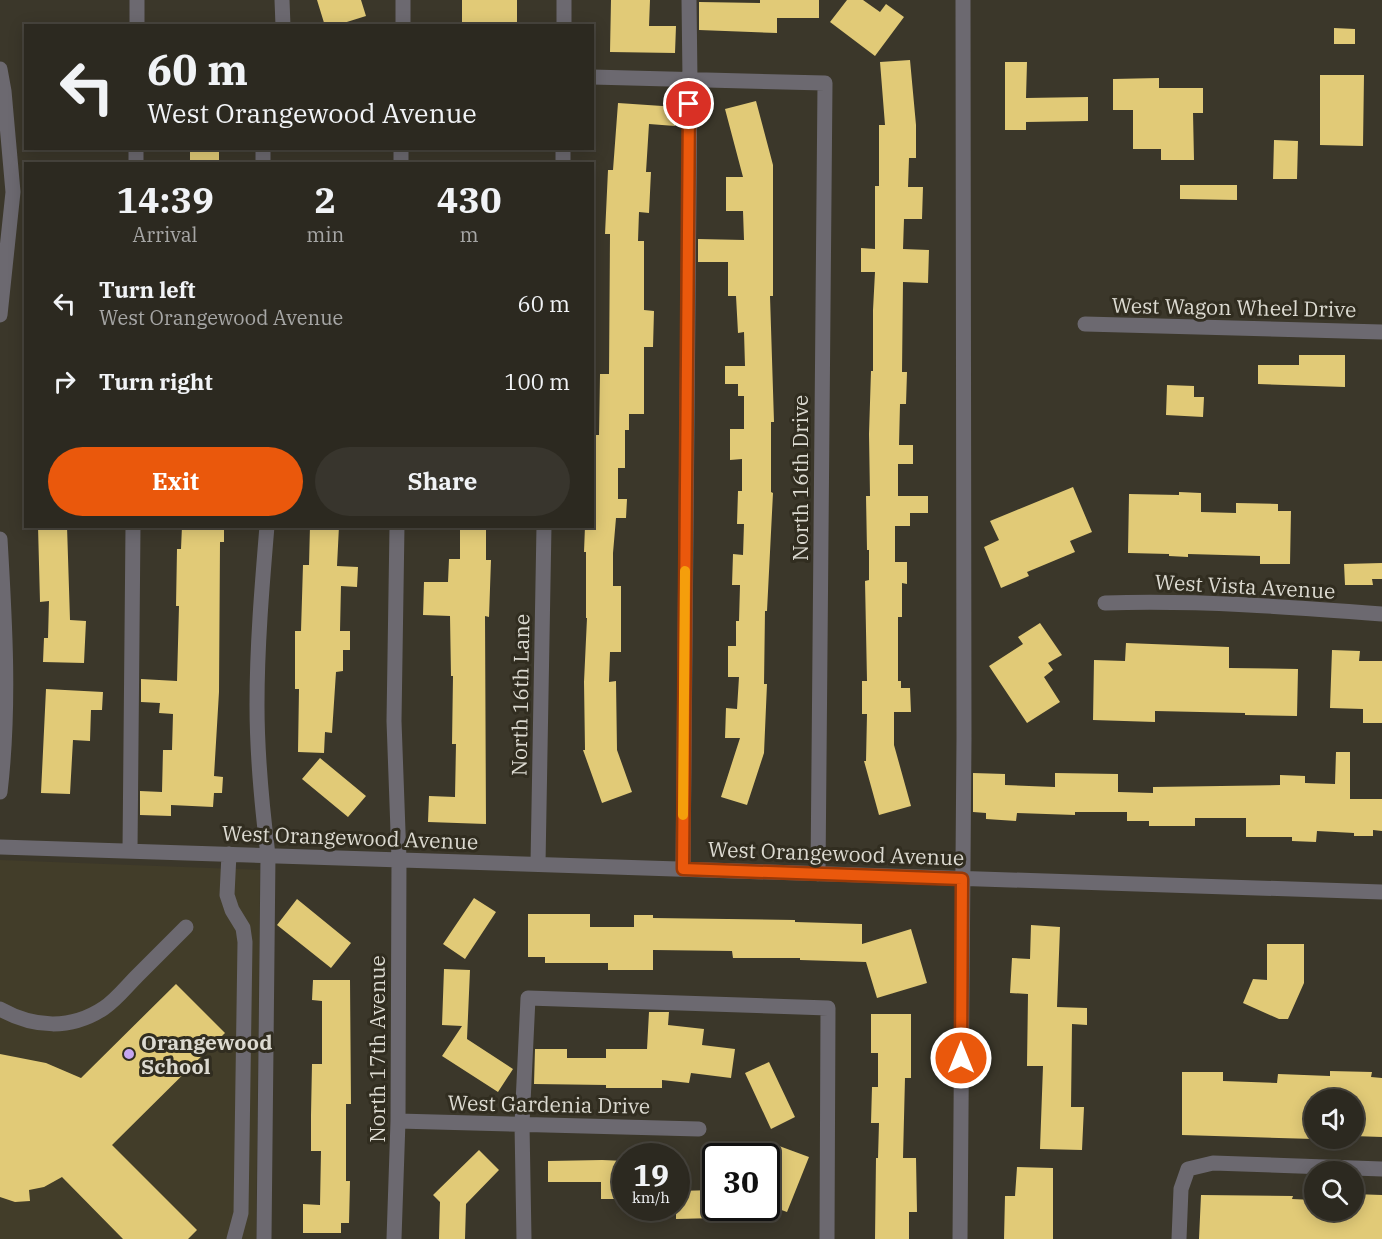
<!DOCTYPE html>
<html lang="en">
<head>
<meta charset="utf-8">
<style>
  :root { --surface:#2c2920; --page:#38352d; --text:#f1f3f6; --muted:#a6a6a5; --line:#48453e; --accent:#ea580c }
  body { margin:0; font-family:"IBM Plex Serif",serif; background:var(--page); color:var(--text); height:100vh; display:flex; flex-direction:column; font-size:22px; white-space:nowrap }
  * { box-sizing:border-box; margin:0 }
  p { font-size:20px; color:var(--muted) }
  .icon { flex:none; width:33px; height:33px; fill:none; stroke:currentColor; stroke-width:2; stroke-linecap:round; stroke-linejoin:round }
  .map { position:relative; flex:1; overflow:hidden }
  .sheet { position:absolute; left:24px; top:162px; width:570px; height:366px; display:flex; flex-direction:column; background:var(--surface); border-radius:0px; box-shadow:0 3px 15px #0003,0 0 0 2px var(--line) }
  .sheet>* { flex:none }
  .guide { position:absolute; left:24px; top:24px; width:570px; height:126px; border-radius:0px; box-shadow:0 3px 15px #0003,0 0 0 2px var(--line); background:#2c2920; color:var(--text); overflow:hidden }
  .controls { position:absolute; left:1304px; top:1089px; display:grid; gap:12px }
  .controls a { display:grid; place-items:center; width:60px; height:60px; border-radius:50%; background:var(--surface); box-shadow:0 3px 15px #0003,0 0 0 2px var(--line); font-size:30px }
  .speed { position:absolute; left:612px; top:1143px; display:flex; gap:12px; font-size:30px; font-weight:700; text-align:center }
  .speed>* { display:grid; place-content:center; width:78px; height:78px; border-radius:50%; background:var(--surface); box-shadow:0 3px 15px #0003,0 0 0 2px var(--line); line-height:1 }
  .speed small { font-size:15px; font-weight:400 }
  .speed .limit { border:3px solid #111; border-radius:9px; background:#fff; color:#111 }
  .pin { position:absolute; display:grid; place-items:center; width:51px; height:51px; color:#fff; margin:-26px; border:3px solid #fff; border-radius:50%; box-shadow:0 2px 6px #0007 }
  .me { position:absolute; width:66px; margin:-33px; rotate:0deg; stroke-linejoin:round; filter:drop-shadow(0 0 4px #0008) }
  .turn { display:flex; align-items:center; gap:21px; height:126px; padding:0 24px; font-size:27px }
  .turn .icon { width:78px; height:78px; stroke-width:2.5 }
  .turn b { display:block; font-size:42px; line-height:51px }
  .eta { display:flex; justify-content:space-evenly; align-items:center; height:102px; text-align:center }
  .eta b { font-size:36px; font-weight:800; line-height:42px }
  .action { display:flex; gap:12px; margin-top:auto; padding:12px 24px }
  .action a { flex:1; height:69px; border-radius:36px; background:var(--accent); color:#fff; font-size:24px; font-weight:800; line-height:69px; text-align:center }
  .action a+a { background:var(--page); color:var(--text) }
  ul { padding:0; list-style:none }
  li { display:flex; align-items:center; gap:18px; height:78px; padding:0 24px }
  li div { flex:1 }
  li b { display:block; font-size:22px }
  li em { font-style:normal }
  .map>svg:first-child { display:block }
  .built { fill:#423d29 }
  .building { fill:#e1ca77 }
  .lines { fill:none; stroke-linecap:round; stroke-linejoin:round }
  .minor { stroke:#6c6970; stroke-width:15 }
  .route-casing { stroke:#983908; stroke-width:15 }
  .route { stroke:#ea580c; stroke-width:10 }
  .slow { stroke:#f59e0b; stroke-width:10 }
  .poi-dot { fill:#c6a6f0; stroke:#312d20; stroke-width:2 }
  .labels { text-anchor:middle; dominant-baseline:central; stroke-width:6; stroke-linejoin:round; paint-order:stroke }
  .street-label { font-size:21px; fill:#dcdad1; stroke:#312d20 }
  .poi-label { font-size:21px; font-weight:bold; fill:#dcdad1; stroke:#312d20; text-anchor:start }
</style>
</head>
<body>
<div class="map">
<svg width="1382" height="1239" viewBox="0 0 1382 1239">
  <rect width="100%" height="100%" fill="#3b372a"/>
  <path class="built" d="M0,860L260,870L256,1239H0Z"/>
  <path class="building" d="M317,0H361L366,16L334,26H325Z
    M462,0H517V26H462Z
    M611,0H650L649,26H676L675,53L610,52Z
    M760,0H819V18H777V33L699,30V2L760,3Z
    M847,0H863L880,12L886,4L904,17L875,56L830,22Z
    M1334,28L1355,29V44H1334Z
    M910,60L916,125V158H909L908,187H923L922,219H904L903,249L929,250L928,283L903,282L902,372H907L906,404H900L899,445H913V464H898V496H928V513H910V526H895V562H907V584L902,583V617H898V681H901V688H910L911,712H894V745L911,806L879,815L864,761H866L867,714H862V681H867L865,581L869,580V550H867L866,496H870L869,434L871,371H873V310L875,272H861V248L875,249V186H879V125H885L880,62Z
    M1005,62H1027L1026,98L1088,97V121L1026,122V130H1005Z
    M1320,75H1364L1363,146L1320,145Z
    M1159,78V88H1203V113H1193L1194,160H1161V149H1133V110H1113V79Z
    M756,101L773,165V296H770L774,422H771V492L773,493L767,611H765L764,684H767L764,753L747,805L721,797L740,738H725L726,708L737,709L739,677H728V646H736V621H739L740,585H732L733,554L743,555L744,524H737L738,491H742V459L730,460V429H744V396H738V384H725V366H745L744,332L738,333L736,296H728V262H698V239L744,240L743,211H726V177H743L725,109Z
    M618,103L677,107L675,126L649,124L646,172H651L649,213L639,212L638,241H644V310L654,311L653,347H644V414H629V430H625V468H618V499H627L626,518H616L613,553V586H621V652H610L609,682L616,681L617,750L632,792L602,803L583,750H585L584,682L587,618H586V552H584L585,526H592V435H599L600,374H609L610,234H605L608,170H613Z
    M1274,140L1298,141L1297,179H1273Z
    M190,148H219V164H190Z
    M1180,185H1237V200L1180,199Z
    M1299,355H1345V387L1258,384V365H1299Z
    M1167,385L1194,386V397H1204L1203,417L1166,415Z
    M1073,487L1092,532L1070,541L1075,552L1027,572L1029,576L1001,588L984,547L999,540L990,521Z
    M1179,492L1201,493V512L1236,513V503L1278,504V511H1291L1290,564H1260V556L1188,554V557L1169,556V554L1128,553L1129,494L1179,495Z
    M38,526H67L70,620L86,621L84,663L43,662L44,638H48L49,601L40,602Z
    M182,526H224V542H220L219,692L214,776L223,777L222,793H214L213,807L171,805V816L140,815V791L162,792L163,750H172L173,714L159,713L160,703L141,702V679L177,681L179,606H176L177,549H181Z
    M310,526H339L337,566L358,567L357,587L341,586L340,631H350V650H343V671L336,672L332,733L325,732L324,753L298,752L299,689H295V631H301L303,565H309Z
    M460,526H486V560H491L489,617L485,616L486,824L428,822L429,796L455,797L456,744H452L453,676H451L450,616L423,615L424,582H448L449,559H460Z
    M1382,563V579H1372L1373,585H1345L1344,564Z
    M1040,623L1062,655L1048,663L1053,670L1044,677L1060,702L1027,723L989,666L1023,644L1018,637Z
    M1126,643L1229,647V668L1298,669L1297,716L1245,715V713L1155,711V722L1093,720L1094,660L1125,661Z
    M1332,650L1360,651L1359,661H1382V723H1363V709L1330,708Z
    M46,689L103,692L102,710H91L90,741L73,740L70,794L41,793Z
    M1336,752H1350V799H1382V831L1373,830V836H1354V833L1317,831L1316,842L1292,841V837H1246V818H1195V826H1149V821H1127V812H1075V815L1017,813L1016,821L986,819V813L973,812V773L1005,774V785L1055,787V773L1118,774V792L1153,793V787L1280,785V775L1305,776V783L1335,784Z
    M320,758L366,796L348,817L302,779Z
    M474,898L496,912L465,959L443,944Z
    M297,899L351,943L331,968L277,925Z
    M528,914H590V927H634V915H653V918L795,920V922L862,924V944L911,929L927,983L877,998L866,962L800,960V958H733L732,951L653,950V970H608V963H545V957H528Z
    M1031,925L1060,927L1057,1007L1087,1008V1025L1072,1024L1071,1107H1084L1082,1150L1040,1149L1043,1066H1027L1028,994L1010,993L1012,958L1030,959Z
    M1267,944H1304V983L1288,1019H1279L1243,1003L1253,979L1267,980Z
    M444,969L470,970L467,1039L513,1069L498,1092L442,1056L462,1026L442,1025Z
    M313,980H350L351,1104H346V1181H350L349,1223H341V1233H303V1204L320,1205L321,1151H311V1115L312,1064H322V1001L312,1000Z
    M176,984L225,1033L112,1145L197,1230L188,1239H123L62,1177L44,1187L29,1190L30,1201L15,1202L0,1197V1054L46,1063L81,1078Z
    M649,1012H669L668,1025L704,1029L702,1045L735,1049L731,1078L691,1073L689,1083L662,1080V1088H606V1085L534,1084L535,1049H567V1058H606V1049H647Z
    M871,1014H911V1078H905L903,1158H916L917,1212H909V1239H875L876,1158H878L879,1123H871L872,1087H878V1053H871Z
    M769,1062L795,1117L771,1129L745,1073Z
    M1330,1071L1372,1072L1371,1077L1382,1078V1137L1353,1136V1100H1314V1139L1182,1135V1072H1223V1081L1277,1083L1278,1074L1330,1076Z
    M771,1143L809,1157L787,1212L773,1207L776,1200L766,1196V1155Z
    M479,1150L499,1170L466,1204L465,1239H439L440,1202L433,1195Z
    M602,1160L626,1161V1199H601V1182H548V1161Z
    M1017,1167L1053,1168V1239H1004L1005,1196H1015Z
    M716,1190V1218L676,1219V1191Z
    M1353,1194L1382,1195V1239H1199L1201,1195L1293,1196L1292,1199L1314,1200V1210H1353Z"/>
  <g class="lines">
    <path class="minor" d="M282,0L283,26
      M137,26V0
      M403,26V0
      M564,26V0
      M0,69L4,91L13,192L0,315
      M592,77L825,83L818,874
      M136,164V148
      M263,164V148
      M401,164V148
      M563,164V148
      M1085,324L1382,332
      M0,539C5,623 10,708 0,792
      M1105,603C1198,600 1290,607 1382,614
      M0,847L1382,892
      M130,851L133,526
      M229,854L227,895L232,910L243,928L245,942L241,1213L234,1239
      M538,864L544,526
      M683,869L690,79L689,0
      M0,1009C34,1028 71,1030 104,1008C116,1000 127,986 137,976C153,960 170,943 186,927
      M398,1121L699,1129
      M264,1239L268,855C262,807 257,754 257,705C257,645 262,586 267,526
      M394,1239L398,1121L399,859L394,721L397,526
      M524,1239L522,1124L528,998L828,1008L827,1239
      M960,1239L964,738L963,0
      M1179,1239L1181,1189L1188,1169L1213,1163L1382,1169"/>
  </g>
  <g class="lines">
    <g class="route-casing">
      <path id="route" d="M689,104L683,869L962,879L961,1058"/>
    </g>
    <use href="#route" class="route"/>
    <path class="slow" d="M683,815L685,571"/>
  </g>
  <circle class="poi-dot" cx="129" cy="1054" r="6"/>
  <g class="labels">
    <g class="street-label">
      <text transform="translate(1234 307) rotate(1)">West Wagon Wheel Drive</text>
      <text transform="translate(800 478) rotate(-90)">North 16th Drive</text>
      <text transform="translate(1245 586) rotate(3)">West Vista Avenue</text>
      <text transform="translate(520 695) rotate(-89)">North 16th Lane</text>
      <text transform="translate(350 837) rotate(2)">West Orangewood Avenue</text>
      <text transform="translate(836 853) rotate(2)">West Orangewood Avenue</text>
      <text transform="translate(377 1049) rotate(-90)">North 17th Avenue</text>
      <text transform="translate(549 1104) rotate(1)">West Gardenia Drive</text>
    </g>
    <g class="poi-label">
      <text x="141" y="1042">Orangewood<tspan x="141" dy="24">School</tspan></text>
    </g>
  </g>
</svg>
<div class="controls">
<a><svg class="icon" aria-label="sound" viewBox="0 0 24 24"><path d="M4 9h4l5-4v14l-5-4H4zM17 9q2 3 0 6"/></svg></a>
<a><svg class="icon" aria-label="search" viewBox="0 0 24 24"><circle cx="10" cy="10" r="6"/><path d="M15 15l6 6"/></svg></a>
</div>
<div class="speed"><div>19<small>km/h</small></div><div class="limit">30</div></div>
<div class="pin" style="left:689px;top:104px;background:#d93025"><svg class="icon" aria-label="arrive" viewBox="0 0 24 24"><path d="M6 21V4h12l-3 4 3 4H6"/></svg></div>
<svg class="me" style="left:961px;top:1058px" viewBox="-20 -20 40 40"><circle r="17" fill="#ea580c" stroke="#fff" stroke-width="3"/><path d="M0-11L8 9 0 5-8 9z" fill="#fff"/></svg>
<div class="guide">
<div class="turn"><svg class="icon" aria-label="left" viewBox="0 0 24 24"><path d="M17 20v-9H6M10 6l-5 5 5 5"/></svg><div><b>60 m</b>West Orangewood Avenue</div></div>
</div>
<section class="sheet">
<div class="eta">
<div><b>14:39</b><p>Arrival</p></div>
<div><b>2</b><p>min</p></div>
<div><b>430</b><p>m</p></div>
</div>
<ul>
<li><svg class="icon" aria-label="left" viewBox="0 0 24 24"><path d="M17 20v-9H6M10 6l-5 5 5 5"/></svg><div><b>Turn left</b><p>West Orangewood Avenue</p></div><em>60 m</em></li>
<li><svg class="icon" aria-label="right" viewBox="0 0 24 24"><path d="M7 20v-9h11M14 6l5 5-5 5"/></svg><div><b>Turn right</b></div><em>100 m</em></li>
</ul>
<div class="action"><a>Exit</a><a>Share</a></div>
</section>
</div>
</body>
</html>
